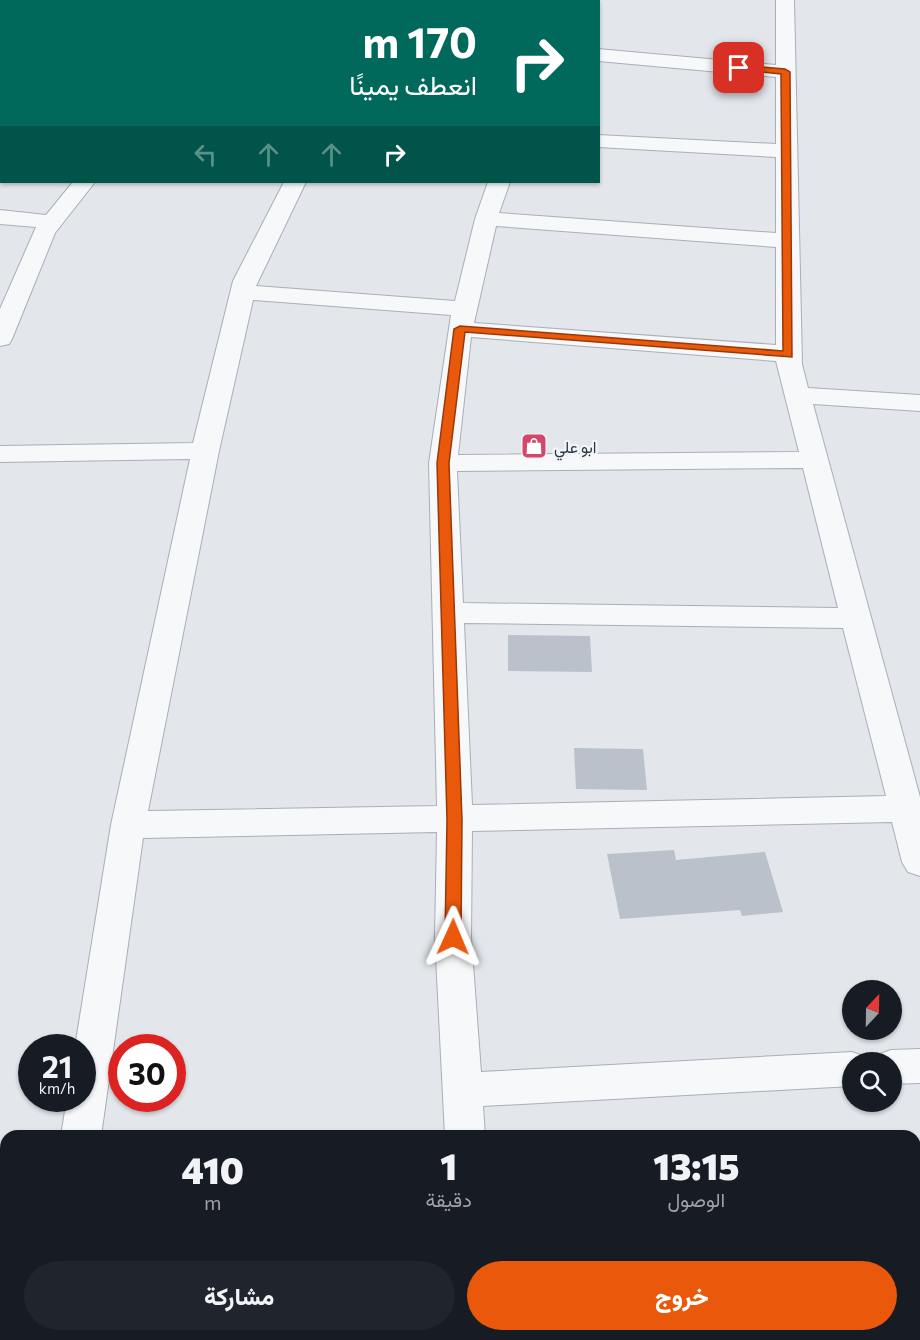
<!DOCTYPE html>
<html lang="ar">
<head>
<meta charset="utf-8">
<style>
  :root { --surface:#171b24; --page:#20242c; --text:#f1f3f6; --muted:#9ea1a6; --accent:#ea580c }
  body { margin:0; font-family:Commissioner,Vazirmatn,sans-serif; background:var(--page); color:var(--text); direction:rtl; height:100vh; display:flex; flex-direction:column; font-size:22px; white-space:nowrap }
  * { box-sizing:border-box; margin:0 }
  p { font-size:20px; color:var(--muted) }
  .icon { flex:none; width:33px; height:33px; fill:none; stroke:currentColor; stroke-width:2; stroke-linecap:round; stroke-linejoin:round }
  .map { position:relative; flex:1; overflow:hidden; direction:ltr }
  .panel { position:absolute; left:0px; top:1130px; width:921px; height:212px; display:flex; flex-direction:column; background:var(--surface); border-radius:18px 18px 0 0; box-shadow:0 2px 4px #0004; direction:rtl }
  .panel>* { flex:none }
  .top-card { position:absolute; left:0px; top:0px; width:600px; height:183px; box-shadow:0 2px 4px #0004; direction:rtl; background:#00695c; color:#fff; overflow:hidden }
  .needle { width:39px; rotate:22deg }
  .buttons { position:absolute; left:842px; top:980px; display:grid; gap:12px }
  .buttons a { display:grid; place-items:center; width:60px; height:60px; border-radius:50%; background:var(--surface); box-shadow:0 2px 4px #0004; font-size:30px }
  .speed { position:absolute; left:18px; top:1034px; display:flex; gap:12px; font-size:30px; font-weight:700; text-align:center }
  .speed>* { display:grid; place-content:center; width:78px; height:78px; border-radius:50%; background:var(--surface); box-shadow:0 2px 4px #0004; line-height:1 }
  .speed small { font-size:15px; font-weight:400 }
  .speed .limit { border:9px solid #d22; background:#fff; color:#111 }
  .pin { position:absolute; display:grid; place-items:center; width:51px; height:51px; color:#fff; margin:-26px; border-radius:12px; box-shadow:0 3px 9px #0006 }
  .me { position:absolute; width:66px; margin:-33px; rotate:1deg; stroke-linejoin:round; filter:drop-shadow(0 0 4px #0008) }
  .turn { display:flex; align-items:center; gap:21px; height:126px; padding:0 24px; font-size:27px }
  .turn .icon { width:78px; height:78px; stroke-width:2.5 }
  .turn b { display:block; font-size:42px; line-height:51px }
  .lanes { display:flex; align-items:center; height:57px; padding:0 24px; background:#0003; justify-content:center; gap:30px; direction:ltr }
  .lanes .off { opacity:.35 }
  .eta { display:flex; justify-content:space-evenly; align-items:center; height:102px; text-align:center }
  .eta b { font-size:36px; font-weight:800; line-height:42px }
  .action { display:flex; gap:12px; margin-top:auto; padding:12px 24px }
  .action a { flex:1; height:69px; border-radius:36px; background:var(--accent); color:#fff; font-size:24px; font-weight:800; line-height:69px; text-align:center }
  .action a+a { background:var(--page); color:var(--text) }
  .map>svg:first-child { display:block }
  .building { fill:#bac1ca }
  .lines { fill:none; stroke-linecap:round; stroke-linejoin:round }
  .street-casing { stroke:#a8afb7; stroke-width:2 }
  .street { fill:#f6f8fa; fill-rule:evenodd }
  .route { fill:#ea580c; stroke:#983908; stroke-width:1.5 }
  .labels { text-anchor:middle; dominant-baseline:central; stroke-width:4.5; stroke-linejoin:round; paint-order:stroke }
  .poi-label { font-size:16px; fill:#2a3745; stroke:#f3f6f9; text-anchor:start }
</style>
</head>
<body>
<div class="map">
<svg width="920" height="1340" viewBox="0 0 920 1340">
  <rect width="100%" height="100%" fill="#e3e7ec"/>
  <path class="building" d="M508,635L590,636L592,672L508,671Z
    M574,748L643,749L647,790L576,789Z
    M674,850L676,860L765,852L783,912L742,916L740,910L620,919L607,854Z"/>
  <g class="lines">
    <g class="street-casing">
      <path id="street" d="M29,0H48L28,2Z
        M211,0H229L210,2Z
        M386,0H404L385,2Z
        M550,0H568L549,2Z
        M776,0H794L802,364L808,388L920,395V411L813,404L920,797V876L908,872L902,862L892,822L472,831L471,937L481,1072L852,1052L866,1057L868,1062H852V1086L483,1106L485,1136H445L435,937L437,832L143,838L101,1136H61L67,1098H82V1047H75L111,825L190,459L0,462V446L193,443L233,281L284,182H306L256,286L455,301L475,219L488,182H510L499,213L776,233V157L598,147V135L776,144V77L598,61V49L776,65ZM496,226L776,247V345L474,323ZM253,300L451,315L429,463L437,806L148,811L219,451ZM471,337L776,361L799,452L458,455ZM803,468L838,608L463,603L457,471ZM464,623L843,628L886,796L472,805Z
        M2,40V53L0,54V41Z
        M73,182H95L55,233L12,339L9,344L0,346V309L36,227L0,224V210L46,215Z
        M920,1049V1083L891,1084V1062H874L877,1055L891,1050Z
        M29,1335H73L72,1340H28Z
        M459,1335H503V1340H459Z"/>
    </g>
    <use href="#street" class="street"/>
  </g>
  <path class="route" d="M739,65L785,69L790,72L792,357L465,332L449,463L462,820L461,937L459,941L453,943L447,941L445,937L447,820L437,463L454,329L460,326L783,351L781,74L736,69L734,68Z"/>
  <defs>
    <g id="shop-square" transform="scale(1.35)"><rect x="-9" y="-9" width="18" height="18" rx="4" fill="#d2476a" stroke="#f3f6f9"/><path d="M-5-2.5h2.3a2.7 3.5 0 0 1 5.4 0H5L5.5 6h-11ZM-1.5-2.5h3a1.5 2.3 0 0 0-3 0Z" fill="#fff"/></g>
  </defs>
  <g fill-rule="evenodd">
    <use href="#shop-square" x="534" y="446"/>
  </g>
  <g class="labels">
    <g class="poi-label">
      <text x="554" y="446">ابو علي</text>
    </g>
  </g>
</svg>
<div class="buttons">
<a><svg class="needle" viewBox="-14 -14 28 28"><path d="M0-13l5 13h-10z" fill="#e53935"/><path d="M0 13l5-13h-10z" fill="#9ea1a6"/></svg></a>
<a><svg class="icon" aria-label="search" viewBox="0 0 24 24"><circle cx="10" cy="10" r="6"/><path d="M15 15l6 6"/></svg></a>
</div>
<div class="speed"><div>21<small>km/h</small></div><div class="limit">30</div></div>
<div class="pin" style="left:739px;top:68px;background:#d93025"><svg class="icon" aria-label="arrive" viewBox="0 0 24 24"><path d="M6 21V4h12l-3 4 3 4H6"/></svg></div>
<svg class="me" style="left:453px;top:937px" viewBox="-20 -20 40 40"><path d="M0-17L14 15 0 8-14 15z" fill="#ea580c" stroke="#fff" stroke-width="4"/></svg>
<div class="top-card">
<div class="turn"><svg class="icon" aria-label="right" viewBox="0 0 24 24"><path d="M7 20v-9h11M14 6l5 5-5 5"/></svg><div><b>170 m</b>انعطف يمينًا</div></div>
<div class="lanes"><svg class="icon off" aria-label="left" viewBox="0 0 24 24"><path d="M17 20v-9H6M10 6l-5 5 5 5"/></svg><svg class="icon off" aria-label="ahead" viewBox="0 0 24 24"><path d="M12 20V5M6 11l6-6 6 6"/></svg><svg class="icon off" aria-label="ahead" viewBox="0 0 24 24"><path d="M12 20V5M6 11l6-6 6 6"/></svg><svg class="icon" aria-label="right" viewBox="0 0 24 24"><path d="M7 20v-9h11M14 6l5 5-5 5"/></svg></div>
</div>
<section class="panel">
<div class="eta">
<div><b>13:15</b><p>الوصول</p></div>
<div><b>1</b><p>دقيقة</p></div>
<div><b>410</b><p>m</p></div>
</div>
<div class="action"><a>خروج</a><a>مشاركة</a></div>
</section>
</div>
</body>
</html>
